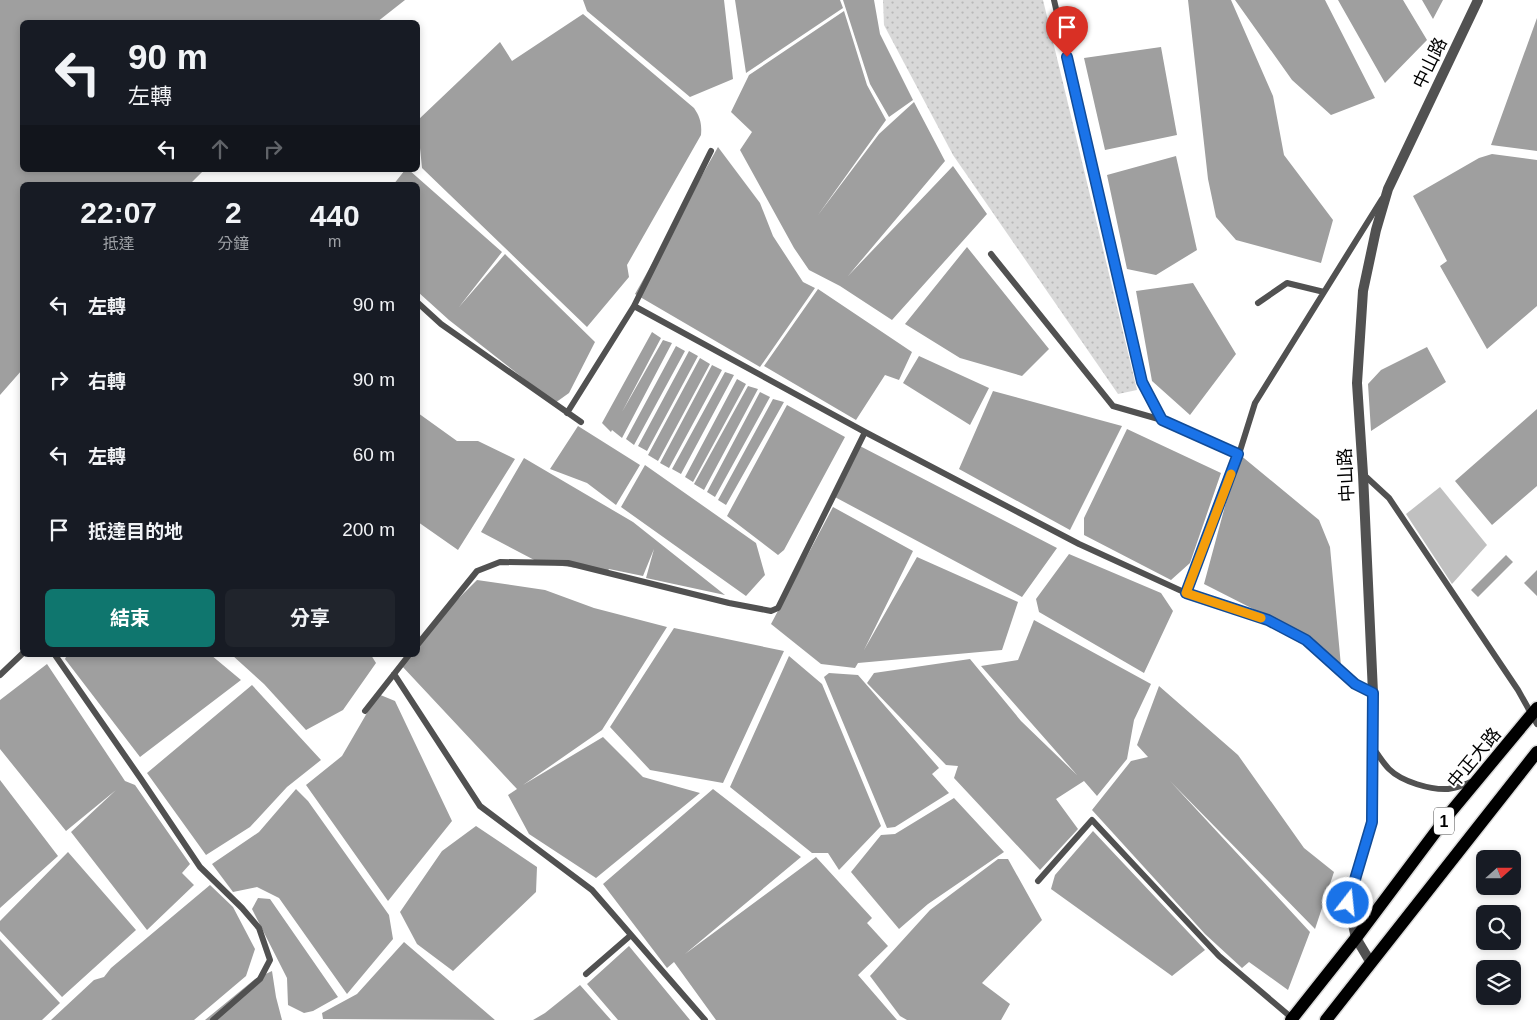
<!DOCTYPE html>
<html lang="zh-TW">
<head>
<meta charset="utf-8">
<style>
  :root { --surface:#171b24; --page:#20242c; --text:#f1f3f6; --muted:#9ea1a6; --accent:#0f766e }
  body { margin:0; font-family:Arial,"Noto Sans TC",sans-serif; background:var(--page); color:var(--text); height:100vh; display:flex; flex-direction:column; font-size:19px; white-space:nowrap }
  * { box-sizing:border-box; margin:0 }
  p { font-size:16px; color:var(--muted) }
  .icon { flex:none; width:28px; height:28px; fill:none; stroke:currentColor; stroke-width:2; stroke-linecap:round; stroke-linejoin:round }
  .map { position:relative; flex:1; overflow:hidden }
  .panel { position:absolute; left:20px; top:182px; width:400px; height:475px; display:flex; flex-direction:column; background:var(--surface); border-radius:8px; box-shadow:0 2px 8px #0003 }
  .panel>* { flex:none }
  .hud { position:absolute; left:20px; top:20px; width:400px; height:152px; border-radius:8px; box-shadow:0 2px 8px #0003; background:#171b24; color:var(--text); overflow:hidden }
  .needle { width:32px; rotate:69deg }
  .controls { position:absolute; left:1476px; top:850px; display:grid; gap:10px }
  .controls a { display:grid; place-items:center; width:45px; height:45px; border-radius:8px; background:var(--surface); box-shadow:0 2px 8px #0003; font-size:25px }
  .pin { position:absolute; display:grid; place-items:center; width:42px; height:42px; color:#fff; margin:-51px -21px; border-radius:50% 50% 50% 0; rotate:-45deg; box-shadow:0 0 5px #0007 }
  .pin .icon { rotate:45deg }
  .me { position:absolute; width:55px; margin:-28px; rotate:16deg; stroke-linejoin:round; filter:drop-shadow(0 0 4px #0008) }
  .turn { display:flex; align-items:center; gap:18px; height:105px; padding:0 25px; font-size:22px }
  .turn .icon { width:65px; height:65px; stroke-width:2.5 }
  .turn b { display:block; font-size:35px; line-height:42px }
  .lanes { display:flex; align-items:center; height:48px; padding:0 25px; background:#0003; justify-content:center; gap:25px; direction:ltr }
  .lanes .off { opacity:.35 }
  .eta { display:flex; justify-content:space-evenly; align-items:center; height:85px; text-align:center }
  .eta b { font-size:30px; font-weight:700; line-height:35px }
  .action { display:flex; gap:10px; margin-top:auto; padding:10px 25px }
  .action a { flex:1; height:58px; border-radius:8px; background:var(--accent); color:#fff; font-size:20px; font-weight:700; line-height:58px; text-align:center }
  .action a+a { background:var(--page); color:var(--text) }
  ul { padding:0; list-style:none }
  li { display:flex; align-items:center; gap:15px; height:75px; padding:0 25px }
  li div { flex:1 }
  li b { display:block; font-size:19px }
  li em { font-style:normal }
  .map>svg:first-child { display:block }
  .grass { fill:url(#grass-dots) }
  .water { fill:#9f9f9f }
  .building { fill:#c0c0c0 }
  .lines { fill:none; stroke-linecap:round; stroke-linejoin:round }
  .primary-casing { stroke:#dbdbdb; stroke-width:15 }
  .service { stroke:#515151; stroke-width:6 }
  .minor { stroke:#515151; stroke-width:10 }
  .tertiary { stroke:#515151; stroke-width:10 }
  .primary { stroke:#000; stroke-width:12 }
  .route-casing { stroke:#114b97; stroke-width:12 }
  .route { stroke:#1a73e8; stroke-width:9 }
  .slow { stroke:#f59e0b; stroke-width:9 }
  .labels { text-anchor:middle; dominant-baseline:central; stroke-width:4; stroke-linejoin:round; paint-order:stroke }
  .shield { fill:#fff; stroke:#4c4c4c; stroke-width:1 }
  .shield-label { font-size:16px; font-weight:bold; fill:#000 }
  .street-label { font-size:18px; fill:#000; stroke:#fff }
</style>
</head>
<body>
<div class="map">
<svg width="1537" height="1020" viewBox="0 0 1537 1020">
  <defs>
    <pattern id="grass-dots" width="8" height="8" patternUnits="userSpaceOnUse" patternTransform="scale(1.25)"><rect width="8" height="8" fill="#d8d8d8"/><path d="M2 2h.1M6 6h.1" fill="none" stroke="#b8b8b8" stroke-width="1.8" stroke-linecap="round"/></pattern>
  </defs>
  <rect width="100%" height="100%" fill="#fff"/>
  <path class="grass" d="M883,0H1043L1137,390L1118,394L953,155L884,25Z"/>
  <path class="water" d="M0,0H405L377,22H22V170H204L189,185H22V370L0,395Z
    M583,0H724L733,79L690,97L587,11Z
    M735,0H840L843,8L746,73Z
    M843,0H874L880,34L913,100L889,117L870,84Z
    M1188,0H1231L1273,96L1284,155L1333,220L1321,263L1236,240L1216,217L1208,179Z
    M1235,0H1325L1375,98L1331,115L1292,80Z
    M1338,0H1403L1427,40L1385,83Z
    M1422,0H1443L1433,19Z
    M844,11L867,85L886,120L818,215L879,134L914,102L945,161L848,276L953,166L987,214L892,320L840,286L809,270L794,248L740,150L752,132L731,112L749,75Z
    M583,14L694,108C700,117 702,123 701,135L627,265L629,277L587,327L422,168L420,148L418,143V120L500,42L512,61Z
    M1537,18V151L1491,145Z
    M1161,47L1177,135L1105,150L1084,58Z
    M718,147L760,203L773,236L803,282L815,288L760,367L635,294Z
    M1492,154L1537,160V306L1487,349L1440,266L1447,261L1413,196L1479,158Z
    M1176,156L1197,250L1156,275L1127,269L1107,175Z
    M405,170H409L502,252L459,307L505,254L595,342L569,393L555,403L449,320L418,292V185H393Z
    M967,247L1049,349L1022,376L960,358L905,324Z
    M1193,283L1236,354L1190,415L1152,381L1136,291Z
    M818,289L912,352L899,380L885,375L856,420L764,366Z
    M652,332L661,338L622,412L663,340L672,343L622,438L612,430L611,432L602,423Z
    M676,346L685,351L634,445L626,439Z
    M1427,347L1446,382L1371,431L1368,384L1381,370Z
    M689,351L698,356L647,451L638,446Z
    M919,356L989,388L970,425L903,383Z
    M700,358L710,364L658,461L648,455Z
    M712,365L722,370L669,468L660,463Z
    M725,372L734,375L681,474L672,469Z
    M737,379L746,384L693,482L685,477Z
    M748,386L758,389L704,490L694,484Z
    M993,391L1122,426L1070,530L959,469Z
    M760,392L770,397L715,497L707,492Z
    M773,399L784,402L726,505L718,500Z
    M787,405L845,437L784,550L778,555L727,516Z
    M1537,409V486L1492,525L1455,481Z
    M418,413L457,441H478L515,459L458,550L418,522Z
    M578,426L640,465L616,505L587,483L550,469Z
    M1127,429L1221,473L1190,563L1171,580L1084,535V518Z
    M858,445L1057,548L1022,597L833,496Z
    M1239,454L1319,520L1330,547L1341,666L1261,613L1204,584Z
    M524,458L633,522L725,595L646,578L654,549L643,576L609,569L607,572L540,563L481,532Z
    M645,465L756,543L765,575L746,596L621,507Z
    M833,507L913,551L864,650L917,557L1018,602L1002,650L858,663L855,668L821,664L771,624Z
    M1069,554L1161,593L1173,611L1144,673L1039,612L1036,599Z
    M1506,555L1513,562L1478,597L1471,590Z
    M1537,570V596L1524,583Z
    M477,580L545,590L594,608L667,627L602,730L523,785L603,737L643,777L700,793L596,878L529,834L508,795L517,789L401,665L409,655H418V644L435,622Z
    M1034,620L1151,684L1134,720L1127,759L1097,796L1084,781L1056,799L1078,829L1040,870L954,778L958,766L946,765L867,683L874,673L970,659L1021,721L1077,775L981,666L1018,660Z
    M674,628L784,651L723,783L650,770L610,727Z
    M67,655H211L241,680L140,757L65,659Z
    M232,655H371L376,663L343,710L306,730L264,684Z
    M789,656L822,684L881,826L839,870L828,853H812L730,787Z
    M47,664L125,781L135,785L190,864L182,873L194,885L147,930L71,832L116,790L66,831L0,749V700Z
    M829,673L858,675L939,768L932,774L949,793L895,827L887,828L824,677Z
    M252,685L321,760L287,787L250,827L206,855L147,773Z
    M1159,686L1238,755L1304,848L1334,872L1315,929L1170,781L1310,932L1288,990L1249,962L1242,968L1205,934L1092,810L1131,761L1148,757L1137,745Z
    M378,694L395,701L452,821L388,901L306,785L342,756Z
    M0,780L58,856L0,908Z
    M296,789L308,801L389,915L393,939L347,994L279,898L257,887L233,892L212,864L259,832Z
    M713,789L801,857L685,954L816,857L872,918L867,923L888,946L858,975L897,1020H716L674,962L667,968L603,884Z
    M954,798L1004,852L928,904L899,929L851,872L881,835L895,834Z
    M476,826L537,867L536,892L453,971L417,944L400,912L442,851Z
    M1093,831L1205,950L1172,976L1051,889L1055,875Z
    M68,852L136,930L62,997L0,931V921Z
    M998,859H1008L1042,920L982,983L1010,1004L1001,1020H907L900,1016L870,976L930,910Z
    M210,885L233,907L255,949L246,976L194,1020H51L94,980L104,977L111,968Z
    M258,898L270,899L338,997L313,1011L304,1013L288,1005L287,978L252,909Z
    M0,939L60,1003L42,1020H0Z
    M404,942L495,1020L323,1019L322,1013L357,994Z
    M629,946L690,1020H618L587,984Z
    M272,971L276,997L282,1020H205L255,979Z
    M580,985L611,1020H533L545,1013Z"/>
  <path class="building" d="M1440,487L1487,545L1452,584L1406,514Z"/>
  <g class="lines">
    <g class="primary-casing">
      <path id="primary" d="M1291,1020L1356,938L1449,814L1537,708
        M1326,1020L1537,752"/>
    </g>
    <path class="service" d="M1054,0L1142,382L1162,420L1239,454
      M991,254L1113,406L1162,420
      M418,303L441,324L581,422
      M1258,303L1287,283L1324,292
      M634,306L865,432L1079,544L1186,593L1268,620L1307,640L1355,684L1373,693
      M567,413L634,306L711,151
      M1363,474L1389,498L1518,690L1537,724
      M1186,593L1239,454L1255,403L1382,199
      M418,644L477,571L500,562L568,563L729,603L771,611L778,608L865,432
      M55,655L141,779L200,867L242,908L259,928L270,960L260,979L213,1020
      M394,674L480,806L592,890L705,1020
      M0,675L22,654
      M365,711L409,655
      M1372,747C1378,754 1383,763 1389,769C1402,782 1431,790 1448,789C1456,788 1464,785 1471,782
      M1038,881L1092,820L1219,956L1292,1018
      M586,974L631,935"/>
    <path class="minor" d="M1356,938L1371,963"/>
    <path class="tertiary" d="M1356,938L1348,903L1372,822L1373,693L1363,474L1357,383L1363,291L1376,230L1388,189L1478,0"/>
    <use href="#primary" class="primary"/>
  </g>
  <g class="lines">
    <g class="route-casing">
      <path id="route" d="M1067,57L1142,382L1162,420L1238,454L1186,593L1268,620L1306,640L1355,684L1373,693L1372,822L1348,903"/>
    </g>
    <use href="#route" class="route"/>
    <path class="slow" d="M1231,474L1186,593L1261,618"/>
  </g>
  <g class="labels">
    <rect class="shield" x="1434" y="807.5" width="20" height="27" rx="4"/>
    <g class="shield-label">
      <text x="1444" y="821">1</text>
    </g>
    <g class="street-label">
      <text transform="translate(1430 63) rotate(-64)">中山路</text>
      <text transform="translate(1346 475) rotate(-93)">中山路</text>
      <text transform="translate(1474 758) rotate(-50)">中正大路</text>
    </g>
  </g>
</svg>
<div class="controls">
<a><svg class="needle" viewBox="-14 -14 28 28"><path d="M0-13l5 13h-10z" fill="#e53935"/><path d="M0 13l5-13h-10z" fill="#9ea1a6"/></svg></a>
<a><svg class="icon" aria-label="search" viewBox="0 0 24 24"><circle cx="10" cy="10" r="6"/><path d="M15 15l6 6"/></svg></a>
<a><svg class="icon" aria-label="layers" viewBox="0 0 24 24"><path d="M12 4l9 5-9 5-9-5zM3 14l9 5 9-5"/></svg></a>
</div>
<div class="pin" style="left:1067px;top:57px;background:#d93025"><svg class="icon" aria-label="arrive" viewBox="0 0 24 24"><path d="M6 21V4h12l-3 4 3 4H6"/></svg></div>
<svg class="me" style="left:1348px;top:903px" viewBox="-20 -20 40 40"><circle r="17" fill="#1a73e8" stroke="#fff" stroke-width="3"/><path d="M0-11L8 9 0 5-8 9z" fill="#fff"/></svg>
<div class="hud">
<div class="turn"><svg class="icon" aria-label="left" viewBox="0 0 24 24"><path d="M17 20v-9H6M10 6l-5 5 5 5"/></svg><div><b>90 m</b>左轉</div></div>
<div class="lanes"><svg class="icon" aria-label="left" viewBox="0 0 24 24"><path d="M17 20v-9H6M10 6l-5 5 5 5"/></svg><svg class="icon off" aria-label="ahead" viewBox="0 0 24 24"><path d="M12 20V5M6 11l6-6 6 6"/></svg><svg class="icon off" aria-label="right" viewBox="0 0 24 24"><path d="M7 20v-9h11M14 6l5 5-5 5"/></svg></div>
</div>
<section class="panel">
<div class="eta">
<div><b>22:07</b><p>抵達</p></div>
<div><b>2</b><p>分鐘</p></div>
<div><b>440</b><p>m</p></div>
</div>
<ul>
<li><svg class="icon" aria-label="left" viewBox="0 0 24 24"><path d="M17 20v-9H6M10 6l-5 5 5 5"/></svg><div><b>左轉</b></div><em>90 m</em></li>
<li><svg class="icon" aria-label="right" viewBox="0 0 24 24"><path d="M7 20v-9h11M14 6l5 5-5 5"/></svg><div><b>右轉</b></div><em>90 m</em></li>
<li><svg class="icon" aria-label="left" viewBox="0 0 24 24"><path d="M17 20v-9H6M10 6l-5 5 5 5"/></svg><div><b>左轉</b></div><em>60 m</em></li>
<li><svg class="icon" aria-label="arrive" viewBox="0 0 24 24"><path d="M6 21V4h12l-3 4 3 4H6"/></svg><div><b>抵達目的地</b></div><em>200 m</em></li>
</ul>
<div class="action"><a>結束</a><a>分享</a></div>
</section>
</div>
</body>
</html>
